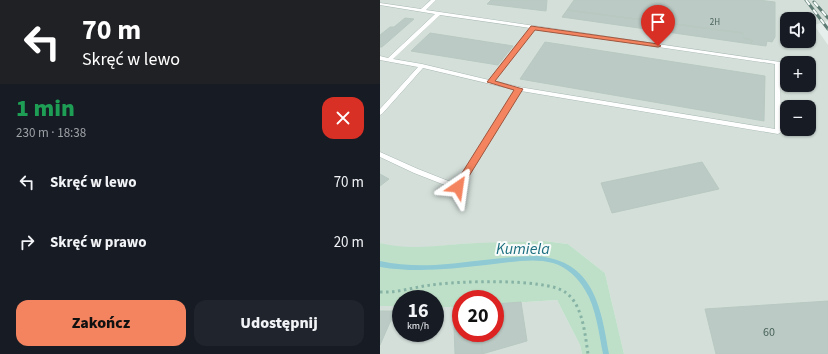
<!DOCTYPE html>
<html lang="pl">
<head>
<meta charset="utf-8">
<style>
  :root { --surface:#171b24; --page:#20242c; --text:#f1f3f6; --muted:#9ea1a6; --accent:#f4845f }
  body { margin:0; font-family:"Source Sans 3",sans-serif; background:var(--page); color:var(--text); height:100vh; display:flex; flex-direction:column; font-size:15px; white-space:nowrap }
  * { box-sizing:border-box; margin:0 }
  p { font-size:13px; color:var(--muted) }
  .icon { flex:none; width:22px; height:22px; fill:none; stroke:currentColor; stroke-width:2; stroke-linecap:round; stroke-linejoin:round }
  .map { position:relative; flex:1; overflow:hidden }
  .side { display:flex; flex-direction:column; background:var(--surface); width:380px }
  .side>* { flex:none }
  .hud { background:#202124; color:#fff; overflow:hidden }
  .buttons { position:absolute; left:400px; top:12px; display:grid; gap:8px }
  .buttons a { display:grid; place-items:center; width:36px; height:36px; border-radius:8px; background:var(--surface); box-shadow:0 1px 3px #0004; font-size:20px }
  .speed { position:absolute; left:12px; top:290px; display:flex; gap:8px; font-size:20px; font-weight:700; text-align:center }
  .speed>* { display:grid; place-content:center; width:52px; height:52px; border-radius:50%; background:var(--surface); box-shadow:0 1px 3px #0004; line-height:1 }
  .speed small { font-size:10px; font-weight:400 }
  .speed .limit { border:6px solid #d22; background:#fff; color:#111 }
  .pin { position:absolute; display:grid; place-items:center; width:34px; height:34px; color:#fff; margin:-41px -17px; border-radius:50% 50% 50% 0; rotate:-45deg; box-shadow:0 0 4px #0007 }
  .pin .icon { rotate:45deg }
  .me { position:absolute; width:44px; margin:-22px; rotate:32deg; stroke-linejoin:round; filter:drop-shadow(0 0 3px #0008) }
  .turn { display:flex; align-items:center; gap:14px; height:84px; padding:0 16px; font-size:18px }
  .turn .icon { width:52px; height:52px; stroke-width:2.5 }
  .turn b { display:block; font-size:28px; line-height:34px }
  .round { display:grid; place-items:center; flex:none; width:42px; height:42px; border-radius:12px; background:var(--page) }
  .overview { display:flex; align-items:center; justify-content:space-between; height:68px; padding:0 16px }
  h1 { font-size:24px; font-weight:800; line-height:30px; color:#1e9e55 }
  .cta { display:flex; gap:8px; margin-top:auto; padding:8px 16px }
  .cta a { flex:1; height:46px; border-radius:12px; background:var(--accent); color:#111; font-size:16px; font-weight:800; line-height:46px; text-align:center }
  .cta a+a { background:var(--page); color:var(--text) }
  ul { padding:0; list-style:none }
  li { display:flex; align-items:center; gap:12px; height:60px; padding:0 16px }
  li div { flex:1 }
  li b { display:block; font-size:15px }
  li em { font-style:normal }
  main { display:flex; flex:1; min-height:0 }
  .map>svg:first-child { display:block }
  .built { fill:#d4dfda; fill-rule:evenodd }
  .green { fill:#bfe0c8 }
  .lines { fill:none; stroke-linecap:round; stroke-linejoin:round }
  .stream { fill:#8ec9d4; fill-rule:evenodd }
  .building { fill:#bbcac4; stroke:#b8c9c2 }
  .service-casing { stroke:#a8b8b2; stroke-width:1 }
  .path { stroke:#86b3a5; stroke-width:3; stroke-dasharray:2.5 3.5; stroke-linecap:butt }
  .service { fill:#fff; fill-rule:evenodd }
  .rail-casing { stroke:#5f7d75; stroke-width:3 }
  .rail { stroke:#f7fbf9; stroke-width:2; stroke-dasharray:6; stroke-linecap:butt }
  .route { fill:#f4845f; stroke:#9f563e }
  .labels { text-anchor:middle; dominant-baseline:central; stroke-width:4; stroke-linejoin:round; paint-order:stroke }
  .far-number-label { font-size:9px; fill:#4a645c }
  .near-number-label { font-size:12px; fill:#4a645c }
  .near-water-label { font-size:16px; font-style:italic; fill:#1c6f80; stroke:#f7fbf9 }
</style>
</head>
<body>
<main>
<section class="side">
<div class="hud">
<div class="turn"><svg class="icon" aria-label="left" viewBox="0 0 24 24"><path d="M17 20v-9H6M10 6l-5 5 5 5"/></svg><div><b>70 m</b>Skręć w lewo</div></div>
</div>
<div class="overview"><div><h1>1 min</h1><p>230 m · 18:38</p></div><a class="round" style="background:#d93025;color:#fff"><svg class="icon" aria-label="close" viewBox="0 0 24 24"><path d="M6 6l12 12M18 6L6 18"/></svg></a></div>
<ul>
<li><svg class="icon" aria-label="left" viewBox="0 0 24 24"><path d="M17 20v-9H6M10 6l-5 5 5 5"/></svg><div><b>Skręć w lewo</b></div><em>70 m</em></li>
<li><svg class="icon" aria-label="right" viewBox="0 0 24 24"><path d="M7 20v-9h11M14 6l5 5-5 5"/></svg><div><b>Skręć w prawo</b></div><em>20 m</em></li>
</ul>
<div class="cta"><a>Zakończ</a><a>Udostępnij</a></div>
</section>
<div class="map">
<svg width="448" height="354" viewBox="0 0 448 354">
  <rect width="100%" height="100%" fill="#e6efeb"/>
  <path class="built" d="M0,0H448V21L434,25L448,45V354H244L225,273L188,244L164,241L79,244L41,248L14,247L0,243ZM407,19H429V41H407ZM407,63H429V85H407ZM407,107H429V129H407Z
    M177,300L200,345L202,354H0V306H21V333H55V307H81V333H115V304Z"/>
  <path class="green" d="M164,241L188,244L225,273L244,354H202L200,345L177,300L115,304V299H81V307H55V299H21V306H0V243C27,250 52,246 79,244C107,242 136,242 164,241Z"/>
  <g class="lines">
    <path class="stream" d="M157,256C214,261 221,307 229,354H223C219,334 216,307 205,290C198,278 187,267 173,263C152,257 128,263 106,265C70,269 36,273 0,267V261C18,265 37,266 55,265C89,263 123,256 157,256Z"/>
  </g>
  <path class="building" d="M111,0H167L166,11L107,4Z
    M194,0H378L395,2V37L392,42L387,41L386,46L371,44L372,40L363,38V33L187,10Z
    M187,10L363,33V38L372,40L371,44L182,17Z
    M25,18L34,19L2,47H0V35L10,27H14Z
    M50,33L127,45L133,46L118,65L31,51Z
    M165,42L385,76L384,121L140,79Z
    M322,162L339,189L232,213L221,183Z
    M0,174L9,179L0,186Z
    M448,301V354H336L325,309Z
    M141,302L147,341L102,354L101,333H115V304Z
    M76,307H81V326L77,327Z
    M0,311H15L0,345Z
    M81,326V333H101L102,354H75L74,327Z"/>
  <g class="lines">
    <g class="service-casing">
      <path id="service" d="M51,0H56L46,10L400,62L401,132L398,134L141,91L81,189H75L34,173L0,157V152L38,169L76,184L136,90L43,68L2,114L0,115V109L38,67L0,60V56L8,58L55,14L0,5V3L41,9ZM60,15L150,28L109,80L42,64L13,59ZM155,29L395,64V129L139,87L114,81Z"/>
    </g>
    <path class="path" d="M0,292C18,293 34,287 51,285C78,281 165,278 185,292C203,304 205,335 208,354"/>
    <use href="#service" class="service"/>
    <g class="rail-casing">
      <path id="rail" d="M426,0L448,29
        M434,2L448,18"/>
    </g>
    <use href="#rail" class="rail"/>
  </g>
  <path class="route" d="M151,26L278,44L281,46L278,47L155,30L115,81L143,89L81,189H75V184L134,90L107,82Z"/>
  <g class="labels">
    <g class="far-number-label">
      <text x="335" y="22">2H</text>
    </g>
    <g class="near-number-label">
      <text x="389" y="332">60</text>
    </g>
    <g class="near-water-label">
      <text x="143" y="249">Kumiela</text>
    </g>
  </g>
</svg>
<div class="buttons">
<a><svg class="icon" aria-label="sound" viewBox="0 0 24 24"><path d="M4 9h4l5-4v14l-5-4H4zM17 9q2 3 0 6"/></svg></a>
<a>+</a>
<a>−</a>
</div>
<div class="speed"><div>16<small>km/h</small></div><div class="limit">20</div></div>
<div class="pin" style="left:278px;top:46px;background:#d93025"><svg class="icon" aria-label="arrive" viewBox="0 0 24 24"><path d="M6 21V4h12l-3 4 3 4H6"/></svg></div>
<svg class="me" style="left:78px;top:187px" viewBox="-20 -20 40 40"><path d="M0-17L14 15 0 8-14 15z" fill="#f4845f" stroke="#fff" stroke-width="4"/></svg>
</div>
</main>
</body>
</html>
